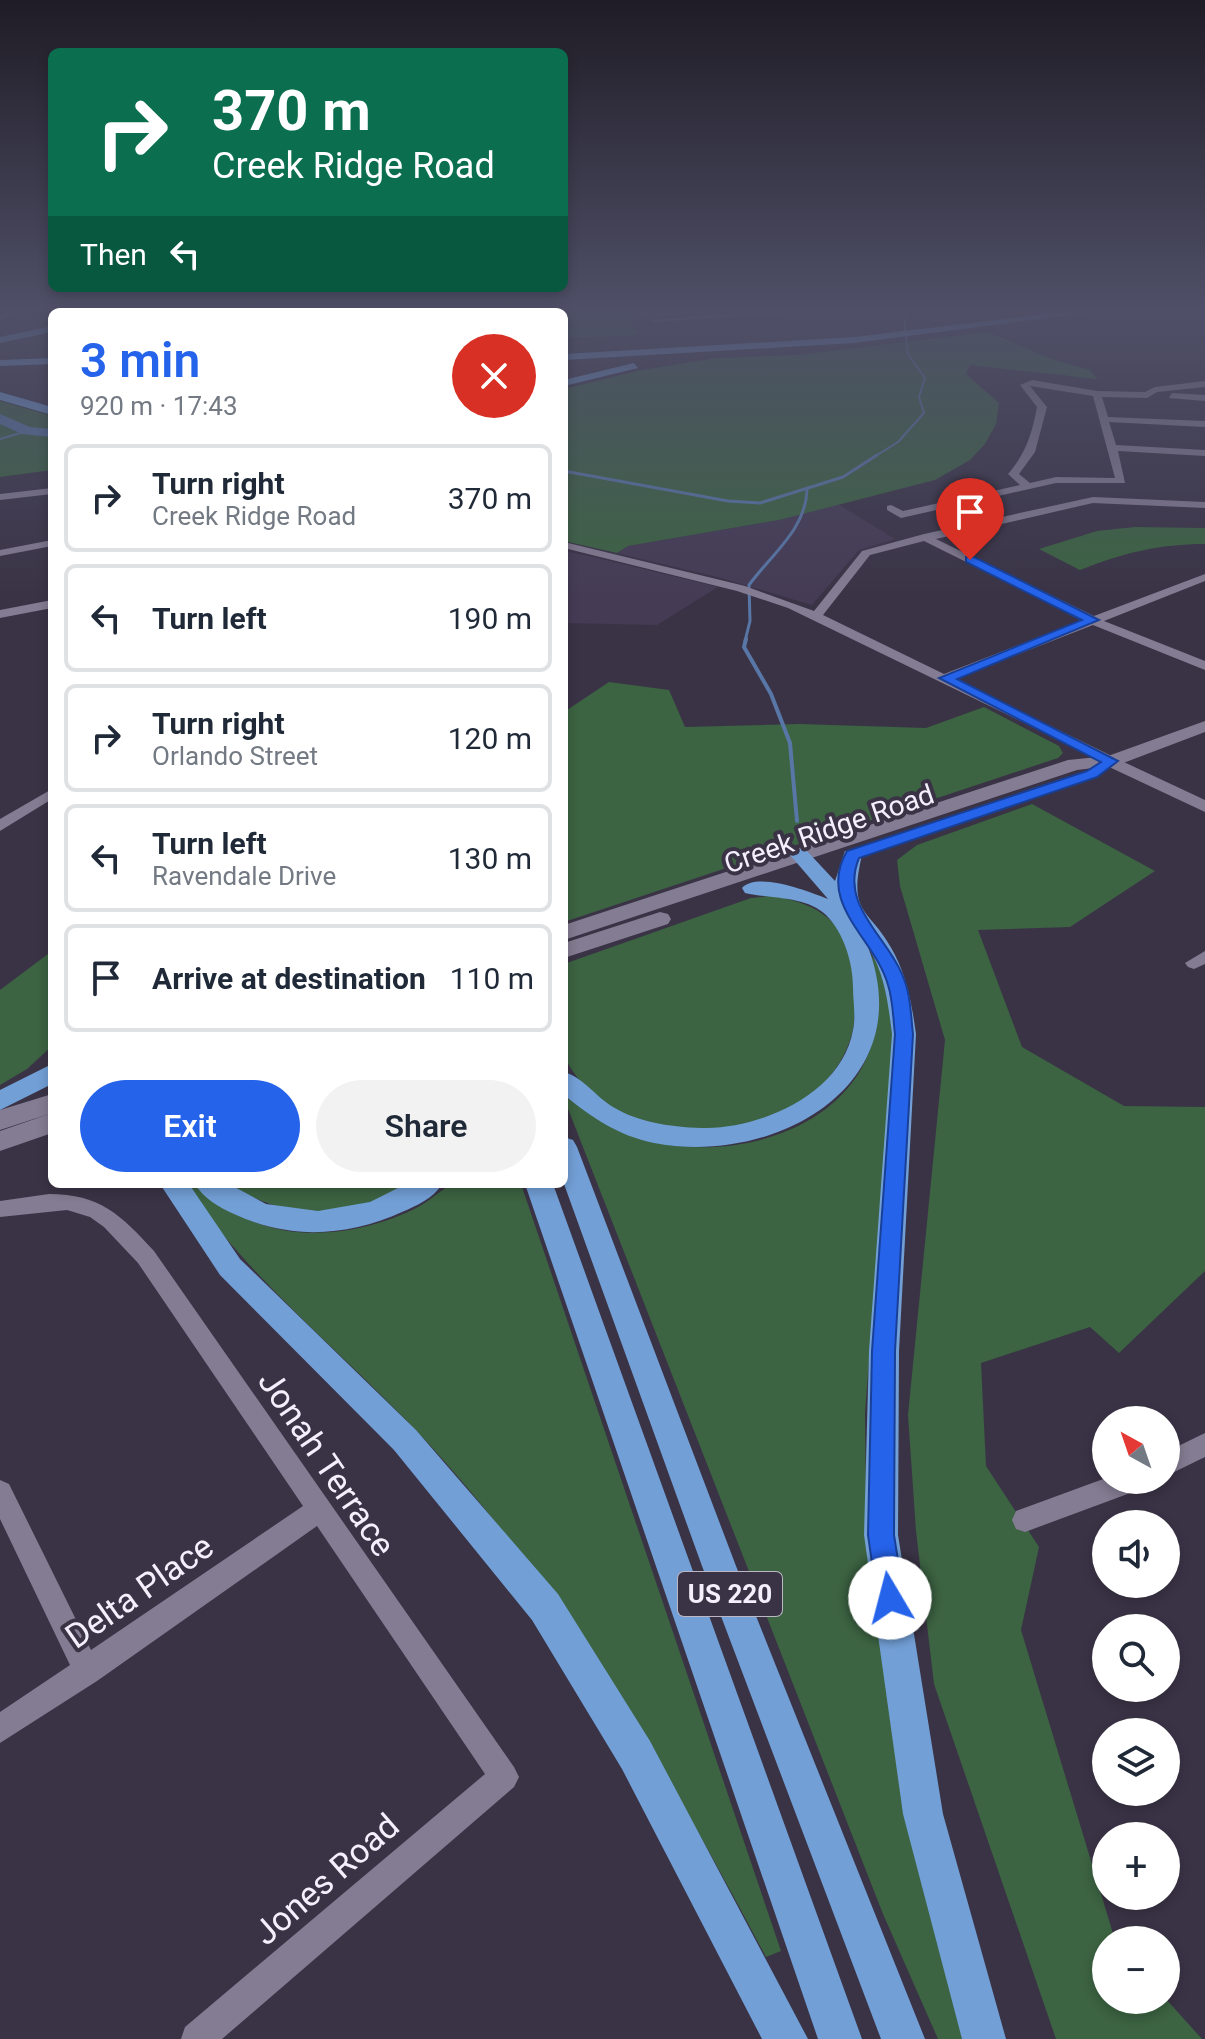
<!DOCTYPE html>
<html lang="en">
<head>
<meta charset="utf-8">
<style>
  :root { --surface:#fff; --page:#f2f2f3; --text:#1f2937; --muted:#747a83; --line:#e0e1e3; --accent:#2563eb }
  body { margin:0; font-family:Roboto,sans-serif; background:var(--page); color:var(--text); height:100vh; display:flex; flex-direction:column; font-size:30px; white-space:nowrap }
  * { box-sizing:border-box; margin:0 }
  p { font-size:26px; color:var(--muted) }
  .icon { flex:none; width:44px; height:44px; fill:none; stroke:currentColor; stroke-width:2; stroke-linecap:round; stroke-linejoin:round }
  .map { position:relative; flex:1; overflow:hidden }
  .panel { position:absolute; left:48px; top:308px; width:520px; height:880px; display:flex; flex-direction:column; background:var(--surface); border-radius:12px; box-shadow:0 4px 12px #0003 }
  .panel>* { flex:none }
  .hud { position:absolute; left:48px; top:48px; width:520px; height:244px; border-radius:12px; box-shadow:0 4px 12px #0003; background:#0b6e4f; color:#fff; overflow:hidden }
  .needle { width:52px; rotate:320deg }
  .fabs { position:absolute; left:1092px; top:1406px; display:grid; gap:16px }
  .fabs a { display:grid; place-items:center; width:88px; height:88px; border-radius:50%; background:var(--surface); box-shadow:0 4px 12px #0003; font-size:40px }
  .pin { position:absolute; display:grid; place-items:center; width:68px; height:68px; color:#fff; margin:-82px -34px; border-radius:50% 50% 50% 0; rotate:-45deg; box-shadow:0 0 8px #0007 }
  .pin .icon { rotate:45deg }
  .me { position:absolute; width:88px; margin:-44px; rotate:352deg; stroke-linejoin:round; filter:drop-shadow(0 0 6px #0008) }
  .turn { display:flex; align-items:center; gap:28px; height:168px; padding:0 32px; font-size:36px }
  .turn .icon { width:104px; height:104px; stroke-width:2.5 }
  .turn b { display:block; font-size:56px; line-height:68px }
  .then { display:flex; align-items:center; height:76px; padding:0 32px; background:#0003; gap:16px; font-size:30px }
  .round { display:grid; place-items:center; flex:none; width:84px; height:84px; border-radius:42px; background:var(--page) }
  .overview { display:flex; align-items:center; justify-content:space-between; height:136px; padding:0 32px }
  h1 { font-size:48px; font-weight:600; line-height:60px; color:var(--accent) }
  .primary-button { display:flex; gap:16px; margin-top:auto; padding:16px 32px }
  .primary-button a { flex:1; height:92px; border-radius:48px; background:var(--accent); color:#fff; font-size:32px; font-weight:600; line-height:92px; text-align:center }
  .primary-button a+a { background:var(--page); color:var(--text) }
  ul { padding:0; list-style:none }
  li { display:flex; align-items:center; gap:24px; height:108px; margin:0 16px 12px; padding:0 16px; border:4px solid var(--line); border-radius:12px }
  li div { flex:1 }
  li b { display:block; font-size:30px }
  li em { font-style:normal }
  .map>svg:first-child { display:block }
  .built { fill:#453b55 }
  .green { fill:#3c6342 }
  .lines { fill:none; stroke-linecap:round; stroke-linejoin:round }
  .stream-far2 { stroke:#5877a6; stroke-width:2 }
  .stream-far1 { stroke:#5877a6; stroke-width:3 }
  .stream { stroke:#5877a6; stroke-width:4 }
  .river { fill:#5877a6; fill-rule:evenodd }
  .minor { fill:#847c92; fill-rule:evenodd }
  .tertiary { fill:#847c92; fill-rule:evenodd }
  .secondary { fill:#847c92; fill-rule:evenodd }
  .motorway { fill:#729fd6; fill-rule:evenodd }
  .route { fill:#2563eb; stroke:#184099; stroke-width:2 }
  .labels { text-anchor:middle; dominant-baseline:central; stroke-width:8; stroke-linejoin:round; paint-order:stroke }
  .shield { fill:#3a3346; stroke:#bcb7c5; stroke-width:2 }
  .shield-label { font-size:26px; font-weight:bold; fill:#f4effc }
  .street-label { font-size:28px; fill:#f4effc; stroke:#3a3346 }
  .near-street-label { font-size:34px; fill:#f4effc; stroke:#3a3346 }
</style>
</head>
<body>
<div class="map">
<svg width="1205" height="2039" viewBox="0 0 1205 2039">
  <rect width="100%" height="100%" fill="#3a3346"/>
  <path class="built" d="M836,503L895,539L859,550L812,605L717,577L617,553L628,546L779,520Z
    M564,551L593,557L718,587L657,625L564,623Z"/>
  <path class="green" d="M453,312H722L631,319L638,335L564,338V312Z
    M988,332L1057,361L1090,370L1097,379L970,365L966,374L999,403L996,424L985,444L970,460L935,480L779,520L628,546L617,553L564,541V389L641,370L717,358L797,355Z
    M0,401L52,416V470L0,477Z
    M1135,527L1205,528V544C1159,544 1123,553 1080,570L1039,549L1097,531Z
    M609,682L669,690L685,727L800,724L926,728L984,707L1059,746L1063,753L1058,758L564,922V712Z
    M1032,804L1155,871L1070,927L978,930L1022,1047L1124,1106L1205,1107V1271L1119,1353L1090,1327L981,1363L986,1466L1039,1547L1021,1630L1115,1940H1106V2000L1166,1999L1202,2039H1056L934,1684L916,1531L908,1415L945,1040L900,886L897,860L917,845Z
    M770,896C808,900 847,919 851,962C854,989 859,1013 850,1040C813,1151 619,1162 566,1060C559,1048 564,983 564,964L751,898Z
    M52,951V1046L27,1069L0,1085V990Z
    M869,952L880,968L894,1027L865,1413L866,1520L972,2039H938L883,1914L565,1101L571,1098C596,1111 633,1137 659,1143C746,1161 863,1123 876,1024C880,997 870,977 869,952Z
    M188,1184H197C211,1194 225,1208 241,1216C295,1244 366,1234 418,1207C430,1201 442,1188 454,1184C468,1179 505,1184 521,1184L781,1951L766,1957C670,1776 566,1593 427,1442C363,1373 291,1314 230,1243C214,1225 202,1204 188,1184Z
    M227,1184H421C352,1220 294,1223 227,1184Z"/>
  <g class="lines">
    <path class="stream-far2" d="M0,439L27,431
      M874,457L898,442L924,413L919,397L925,378L908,354L904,317L909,312"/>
    <path class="stream-far1" d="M564,471L728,501L760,503L843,477L877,455
      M745,641L750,621L749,585C771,555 806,529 807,490"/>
    <path class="stream" d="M746,639L744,647L771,694L790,743L797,821"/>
    <path class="river" d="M0,414L30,427L52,429V437L22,434L0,424Z"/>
    <path class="minor" d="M7,312H19L0,319V314Z
      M750,312H792L653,322L649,320Z
      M1032,380L1097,391L1145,392L1155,387L1205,381V387L1157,392L1147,398L1102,397L1108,417L1205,421V427L1109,422L1116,445L1205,450V456L1118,451L1125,483H1056L901,518L887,510V506L891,505L903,511L1020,485L1008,474C1026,453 1032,434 1037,407L1020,385ZM1030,386L1093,396L1115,478L1056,477L1030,483L1019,474L1035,452L1047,407Z
      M1172,393L1205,395V401L1169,398Z
      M52,488V494L0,500V494Z
      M1093,497L1205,502V508L1093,503L936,539L1094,616L1205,574V581L1104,621L1205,661V670L1093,625L954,679L1116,758L1118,761L1111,765L788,608L737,591L564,548V542L745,586L814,611L862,551L924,534ZM924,541L1083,620L944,674L823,615L870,555Z
      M52,540V546L0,556V550Z
      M52,600V608L0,618V610Z
      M52,789V799L0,831V819Z
      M1205,951V964L1194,969L1188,967L1185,963Z
      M49,1194C100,1194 121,1215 154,1251L514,1767L519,1777L514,1787L222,2039H181L185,2027L485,1774L317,1526L97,1681L0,1743V1712L70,1665L0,1519V1480L9,1484L91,1650L303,1506L138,1263L104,1227L90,1217L67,1210L0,1217V1201Z
      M1205,1433V1457L1166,1476V1452Z
      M1106,1478L1145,1480L1142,1488L1133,1492L1025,1532L1016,1529L1012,1520L1016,1511Z"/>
    <path class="tertiary" d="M1111,756L1205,800V812L1105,765V757Z"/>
    <path class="secondary" d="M1205,721V732L1118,765L1077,770L564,940V925L1068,760L1108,756Z
      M660,912L668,914L671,919L668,924L564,958V943Z
      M52,1094V1113L0,1130V1110Z
      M52,1113V1133L0,1151V1131Z"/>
    <path class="motorway" d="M1062,312H1093L854,343L564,360V354L854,337Z
      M52,326V332L0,343V337Z
      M52,358V364L0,366V360Z
      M634,363L638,368L564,386V380Z
      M0,392L52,407V415L0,400Z
      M800,849L807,851L835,881L845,851H859L862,855C847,918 871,907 895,955C908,981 912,1006 916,1034L899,1351L898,1535L943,1814L1006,2039H962L903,1814L864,1535L869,1351L892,1034C888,1003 885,974 868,947C921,1086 774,1166 654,1143C619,1136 591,1117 564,1095V1072C584,1078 596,1097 613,1107C639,1123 677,1128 707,1128C764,1127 842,1093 853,1030C856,1017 853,1001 853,988C853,963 844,933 826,915C806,896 771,899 745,893L742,888C757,871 810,892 828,899L790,855Z
      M52,1064V1084L0,1110V1090Z
      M564,1137L573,1140L577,1147L736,1566L925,2039H881L702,1566L564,1184Z
      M160,1184H189L240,1259L416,1430L558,1594L650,1741L808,2039H762L622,1769L532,1620L394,1450L220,1275Z
      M195,1184H229L266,1204L318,1211L370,1202L406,1184H442C434,1198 416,1206 402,1212C346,1237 290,1240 234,1214C220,1208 203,1198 195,1184Z
      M525,1184H553L862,2039H818Z"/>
  </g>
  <linearGradient id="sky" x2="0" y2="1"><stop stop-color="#201c26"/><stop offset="0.52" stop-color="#4f5068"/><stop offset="1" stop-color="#4f5068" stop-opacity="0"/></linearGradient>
  <rect width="1205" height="597" fill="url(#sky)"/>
  <path class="route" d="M966,557H974L1099,620L957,679L1118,761L1097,777L859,858C838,909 893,939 906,985C911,1000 911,1018 913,1034L895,1351L894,1535L904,1598L900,1608L890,1612L881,1608L877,1598L868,1535L872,1351L895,1034C893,1018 893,1000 888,985C875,938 816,904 847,851L1087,771L1101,762L939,678L1082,620L966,562Z"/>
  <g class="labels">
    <rect class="shield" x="678" y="1572" width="104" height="44" rx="6"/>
    <g class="shield-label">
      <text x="730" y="1594">US 220</text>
    </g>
    <g class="street-label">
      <text transform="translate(829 829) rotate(-19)">Creek Ridge Road</text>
    </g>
    <g class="near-street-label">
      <text transform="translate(327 1463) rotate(56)">Jonah Terrace</text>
      <text transform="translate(139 1591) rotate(-35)">Delta Place</text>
      <text transform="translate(326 1879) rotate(-41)">Jones Road</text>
    </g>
  </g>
</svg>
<div class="fabs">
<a><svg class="needle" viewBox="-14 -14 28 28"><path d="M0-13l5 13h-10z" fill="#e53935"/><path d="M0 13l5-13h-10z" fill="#747a83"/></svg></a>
<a><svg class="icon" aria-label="sound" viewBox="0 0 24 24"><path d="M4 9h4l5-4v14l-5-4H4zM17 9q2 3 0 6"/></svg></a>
<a><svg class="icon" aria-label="search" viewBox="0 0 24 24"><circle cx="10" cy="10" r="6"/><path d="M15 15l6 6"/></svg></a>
<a><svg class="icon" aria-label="layers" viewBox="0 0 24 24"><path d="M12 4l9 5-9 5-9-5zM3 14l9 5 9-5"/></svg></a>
<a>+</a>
<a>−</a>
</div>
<div class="pin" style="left:970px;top:560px;background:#d93025"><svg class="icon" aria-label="arrive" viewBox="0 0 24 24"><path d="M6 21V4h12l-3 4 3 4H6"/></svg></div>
<svg class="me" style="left:890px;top:1598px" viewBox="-20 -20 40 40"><circle r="19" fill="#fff"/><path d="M0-13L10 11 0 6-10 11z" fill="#2563eb"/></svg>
<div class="hud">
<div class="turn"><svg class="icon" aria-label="right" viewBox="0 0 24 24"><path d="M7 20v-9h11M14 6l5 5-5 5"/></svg><div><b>370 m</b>Creek Ridge Road</div></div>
<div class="then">Then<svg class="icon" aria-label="left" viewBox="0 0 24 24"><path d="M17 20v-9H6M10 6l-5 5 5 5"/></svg></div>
</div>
<section class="panel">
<div class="overview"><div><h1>3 min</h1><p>920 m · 17:43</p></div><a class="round" style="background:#d93025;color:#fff"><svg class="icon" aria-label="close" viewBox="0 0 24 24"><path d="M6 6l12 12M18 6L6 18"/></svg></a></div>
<ul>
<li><svg class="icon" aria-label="right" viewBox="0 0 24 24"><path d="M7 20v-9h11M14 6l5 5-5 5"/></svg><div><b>Turn right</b><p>Creek Ridge Road</p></div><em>370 m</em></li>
<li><svg class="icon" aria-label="left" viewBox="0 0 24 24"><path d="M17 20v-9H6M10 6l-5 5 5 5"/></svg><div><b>Turn left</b></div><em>190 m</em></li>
<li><svg class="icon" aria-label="right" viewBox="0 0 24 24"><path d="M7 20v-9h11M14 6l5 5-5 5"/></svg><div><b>Turn right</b><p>Orlando Street</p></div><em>120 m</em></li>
<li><svg class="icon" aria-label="left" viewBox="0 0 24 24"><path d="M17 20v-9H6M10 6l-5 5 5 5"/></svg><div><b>Turn left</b><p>Ravendale Drive</p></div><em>130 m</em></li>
<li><svg class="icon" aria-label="arrive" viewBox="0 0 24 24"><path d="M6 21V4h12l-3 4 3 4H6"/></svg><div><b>Arrive at destination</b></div><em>110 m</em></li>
</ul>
<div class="primary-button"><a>Exit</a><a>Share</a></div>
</section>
</div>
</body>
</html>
